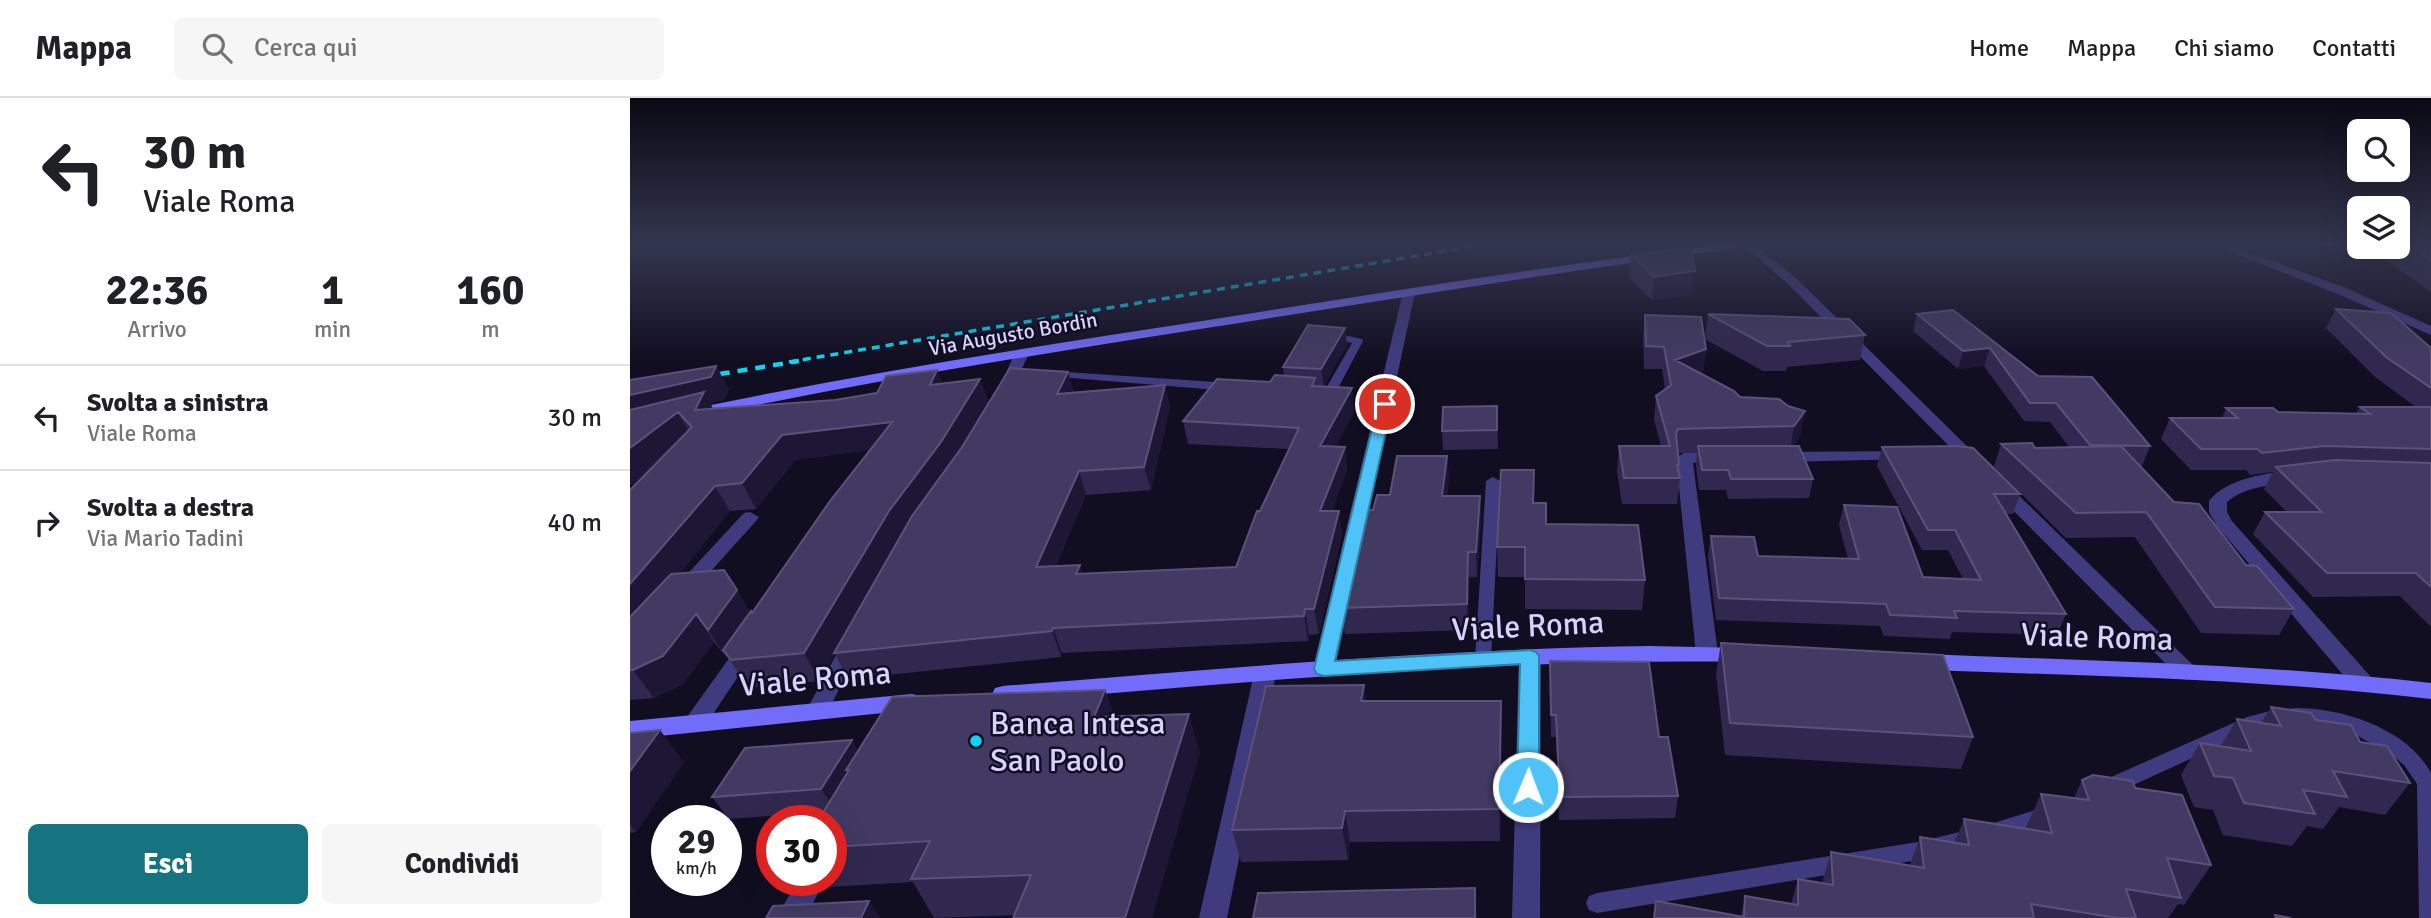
<!DOCTYPE html>
<html lang="it">
<head>
<meta charset="utf-8">
<style>
  :root { --surface:#fff; --page:#f6f6f6; --text:#202124; --muted:#757577; --line:#e0e0e0; --accent:#167380 }
  body { margin:0; font-family:Signika,sans-serif; background:var(--page); color:var(--text); height:100vh; display:flex; flex-direction:column; font-size:26px; white-space:nowrap }
  * { box-sizing:border-box; margin:0 }
  p { font-size:23px; color:var(--muted) }
  .icon { flex:none; width:38px; height:38px; fill:none; stroke:currentColor; stroke-width:2; stroke-linecap:round; stroke-linejoin:round }
  .map { position:relative; flex:1; overflow:hidden }
  .details { display:flex; flex-direction:column; background:var(--surface); width:630px }
  .details>* { flex:none }
  .hud { background:#fff; color:var(--text); overflow:hidden }
  .controls { position:absolute; left:1717px; top:21px; display:grid; gap:14px }
  .controls a { display:grid; place-items:center; width:63px; height:63px; border-radius:10px; background:var(--surface); box-shadow:0 7px 28px #0002; font-size:35px }
  .speed { position:absolute; left:21px; top:707px; display:flex; gap:14px; font-size:35px; font-weight:700; text-align:center }
  .speed>* { display:grid; place-content:center; width:91px; height:91px; border-radius:50%; background:var(--surface); box-shadow:0 7px 28px #0002; line-height:1 }
  .speed small { font-size:18px; font-weight:400 }
  .speed .limit { border:10px solid #d22; background:#fff; color:#111 }
  .pin { position:absolute; display:grid; place-items:center; width:60px; height:60px; color:#fff; margin:-30px; border:4px solid #fff; border-radius:50%; box-shadow:0 2px 7px #0007 }
  .me { position:absolute; width:77px; margin:-38px; rotate:1deg; stroke-linejoin:round; filter:drop-shadow(0 0 5px #0008) }
  .turn { display:flex; align-items:center; gap:24px; height:147px; padding:0 28px; font-size:32px }
  .turn .icon { width:91px; height:91px; stroke-width:2.5 }
  .turn b { display:block; font-size:49px; line-height:60px }
  .eta { display:flex; justify-content:space-evenly; align-items:center; height:119px; text-align:center }
  .eta b { font-size:42px; font-weight:700; line-height:49px }
  .button { display:flex; gap:14px; margin-top:auto; padding:14px 28px }
  .button a { flex:1; height:80px; border-radius:10px; background:var(--accent); color:#fff; font-size:28px; font-weight:700; line-height:80px; text-align:center }
  .button a+a { background:var(--page); color:var(--text) }
  ul { padding:0; list-style:none }
  li { display:flex; align-items:center; gap:21px; height:105px; padding:0 28px; border-top:2px solid var(--line) }
  li div { flex:1 }
  li b { display:block; font-size:26px }
  li em { font-style:normal }
  header { display:flex; align-items:center; gap:42px; box-sizing:border-box; height:98px; padding:0 35px; background:var(--surface); border-bottom:2px solid var(--line) }
  header strong { font-size:33px }
  nav { display:flex; gap:38px; margin-inline-start:auto; font-size:24px }
  .search { width:490px; height:63px; background:var(--page); display:flex; align-items:center; gap:18px; box-sizing:border-box; padding:0 24px; border-radius:10px; color:var(--muted); font-size:26px }
  main { display:flex; flex:1; min-height:0 }
  .map>svg:first-child { display:block }
  .lines { fill:none; stroke-linecap:round; stroke-linejoin:round }
  .lane { fill:#3f3b7f; fill-rule:evenodd }
  .street { fill:#3f3b7f; fill-rule:evenodd }
  .secondary { fill:#716cf9; fill-rule:evenodd }
  .rail-far1 { stroke:#09d7f1; stroke-width:3.5; stroke-dasharray:8 6; stroke-linecap:butt }
  .rail { stroke:#09d7f1; stroke-width:4.5; stroke-dasharray:10 8; stroke-linecap:butt }
  .wall { fill:#31284f; fill-rule:evenodd }
  .shaded-wall { fill:#1d1635 }
  .building { fill:#423a62; stroke:#5a527a; stroke-width:2 }
  .route { fill:#4fc3f7; stroke:#337fa1; stroke-width:2 }
  .poi-dot { fill:#09d7f1; stroke:#120e22; stroke-width:2.5 }
  .labels { text-anchor:middle; dominant-baseline:central; stroke-width:5; stroke-linejoin:round; paint-order:stroke }
  .far-street-label { font-size:21px; fill:#d7d1fd; stroke:#120e22 }
  .near-street-label { font-size:32px; fill:#d7d1fd; stroke:#120e22 }
  .near-poi-label { font-size:32px; fill:#d7d1fd; stroke:#120e22; text-anchor:start }
</style>
</head>
<body>
<header>
<strong>Mappa</strong>
<div class="search"><svg class="icon" aria-label="search" viewBox="0 0 24 24"><circle cx="10" cy="10" r="6"/><path d="M15 15l6 6"/></svg>Cerca qui</div>
<nav><a>Home</a><a>Mappa</a><a>Chi siamo</a><a>Contatti</a></nav>
</header>
<main>
<section class="details">
<div class="hud">
<div class="turn"><svg class="icon" aria-label="left" viewBox="0 0 24 24"><path d="M17 20v-9H6M10 6l-5 5 5 5"/></svg><div><b>30 m</b>Viale Roma</div></div>
</div>
<div class="eta">
<div><b>22:36</b><p>Arrivo</p></div>
<div><b>1</b><p>min</p></div>
<div><b>160</b><p>m</p></div>
</div>
<ul>
<li><svg class="icon" aria-label="left" viewBox="0 0 24 24"><path d="M17 20v-9H6M10 6l-5 5 5 5"/></svg><div><b>Svolta a sinistra</b><p>Viale Roma</p></div><em>30 m</em></li>
<li><svg class="icon" aria-label="right" viewBox="0 0 24 24"><path d="M7 20v-9h11M14 6l5 5-5 5"/></svg><div><b>Svolta a destra</b><p>Via Mario Tadini</p></div><em>40 m</em></li>
</ul>
<div class="button"><a>Esci</a><a>Condividi</a></div>
</section>
<div class="map">
<svg width="1801" height="820" viewBox="0 0 1801 820">
  <rect width="100%" height="100%" fill="#120e22"/>
  <g class="lines">
    <path class="lane" d="M699,234L732,241L733,243L705,296L699,300L686,298L684,295L686,292H695L722,245L695,239V235Z
      M421,273L600,285L606,289L600,293L417,278V274Z
      M863,379L870,383L861,561L859,565L853,567L847,565L845,561L856,383Z
      M1666,610C1713,610 1778,631 1801,675V820H1789L1787,686L1774,667L1761,656L1715,631L1692,625L1675,623L1632,628L1486,695L1479,697L1472,695L1469,689L1472,683L1617,619L1640,613Z
      M1415,709L1422,711L1425,717L1422,723L1361,743L1354,740L1351,734L1354,728Z
      M1342,731L1349,734L1352,740L1349,746L1288,762L967,815L959,812L956,805L959,798L967,795L1288,744Z"/>
    <path class="street" d="M1113,147H1125L1165,179L1351,362L1353,365L1351,368H1339L1157,185Z
      M1583,147H1599L1716,190L1801,228V237L1708,196Z
      M779,190L785,194L705,571L702,576L694,579L686,576L683,571L773,194Z
      M392,251L399,255L383,290L381,293H371L369,290L385,255Z
      M1273,353L1281,358L1279,361L1151,364L1143,359L1151,354Z
      M1091,354L1099,359L1097,362L1063,365L1088,556L1084,561L1077,563L1070,561L1066,556L1046,360L1054,355Z
      M1661,373L1667,374L1669,378L1667,382C1643,388 1617,387 1597,404V414L1601,422L1741,579L1744,585L1741,591L1733,593L1725,591L1587,428L1579,414V403C1596,381 1635,375 1661,373Z
      M1370,384L1376,385L1565,569L1568,574L1565,579L1557,582L1549,579L1364,393L1362,389Z
      M120,414L129,419L126,423L63,493H49L46,489L49,485L114,415Z
      M221,541L228,543L231,548L199,611L196,617L188,619L180,617L177,611L211,548L214,543Z
      M117,543L124,545L127,550L73,631L65,634L57,631L54,625L57,619L110,545Z
      M900,551L907,553L911,558L910,820H882L889,558L893,553Z
      M635,568L643,571L646,576L597,820H569L624,576L627,571Z
      M168,782H195L175,820H146Z"/>
    <path class="secondary" d="M1084,147H1114L1108,150C928,174 749,203 570,231C400,258 230,284 61,321L53,316L61,311C230,276 401,249 572,223C742,196 913,169 1084,147Z
      M1020,548L1113,550L1120,552L1124,557L1120,562L1113,564C865,560 620,584 373,604L365,602L362,596L365,590L373,588C589,571 804,551 1020,548Z
      M1295,556C1464,563 1633,566 1801,585V601C1633,581 1464,578 1295,572L1288,569L1284,564L1288,559Z
      M282,596L290,598L293,604L290,610L282,612L0,641V623Z"/>
    <path class="rail-far1" d="M159,264L851,147"/>
    <path class="rail" d="M72,279L169,263"/>
  </g>
  <path class="wall" d="M294,147H422L295,150Z
    M1768,147H1801V194L1739,150L1740,149H1768Z
    M1001,157L1062,197L1022,202L999,180Z
    M1706,211L1801,250V529L1770,498L1683,499L1623,436L1635,414H1657L1634,391L1643,374L1620,377L1616,372H1561L1531,341L1540,320H1592L1596,310L1648,314L1726,316L1730,309H1786L1745,279L1696,230Z
    M1323,212L1408,278L1520,348L1512,368H1509L1544,404L1664,511L1649,537L1571,535L1505,439L1436,440L1364,369L1371,346L1405,350L1439,349L1420,324L1394,323L1354,268L1328,271L1283,233L1287,216Z
    M1078,216L1235,237L1230,262L1157,269L1156,273H1133L1075,241Z
    M1015,217L1076,251L1073,274L1070,275L1110,299L1149,301L1171,337L1163,348L1183,381L1179,400L1098,401L1096,392H1069L1066,368L1067,355H1048L1049,367L1048,375L1050,380L1047,406H992L987,373L989,348H1031L1024,322L1026,298L1035,291L1032,271H1014L1013,239Z
    M715,230L717,247L694,288L725,312L706,348L715,349L717,372L702,413H709L712,437L689,536L679,537L678,543L432,555L431,559L218,581L205,556L190,583L119,590L97,558L96,559L84,544L53,586L24,600L0,602V392L21,371L0,387V282L86,268L99,291L94,302L80,305L83,311L205,302L247,295L307,272L312,286L350,281L359,305L444,294L535,287L540,309L521,392L456,397L426,468L453,475L606,469L630,413L659,351L558,346L553,323L654,278L653,269ZM239,352L122,515L50,475L100,413L126,411L165,362Z
    M867,308L868,351L813,352L812,333Z
    M1252,349L1390,396L1383,416H1376L1436,516L1427,537L1322,534L1320,541L1254,538L1250,528L1086,522L1078,458L1081,438L1128,458L1218,461L1209,427L1214,407L1293,479L1333,481L1318,452H1292L1247,368Z
    M817,358L819,381L817,398H850L851,423L847,479H839L838,532L715,536L711,510L743,412L760,397Z
    M904,405L916,426L1015,482L1012,512L895,511V479H868L867,449Z
    M1091,545L1343,639L1331,671L1095,657L1086,576Z
    M920,563L1029,639L1048,698L1045,720L929,722L926,639H921Z
    M734,587L736,603L872,634L870,743L720,744L718,762L611,764L602,732Z
    M475,592L484,618L570,655L384,817L304,820L283,784L198,789L193,782H201V723L193,714L99,721L82,699L228,653Z
    M1641,609L1686,622L1730,644L1780,685L1755,717L1709,709L1693,731L1677,728L1662,748L1593,737L1583,712L1564,709L1551,677L1570,645L1591,648L1607,621L1631,625Z
    M0,635L54,664L6,734L0,735Z
    M1452,682L1505,690L1581,767L1554,807L1548,806L1538,820H1024L1111,818L1115,798L1161,806L1168,781L1192,785L1201,754L1280,767L1290,739L1324,745L1334,721L1395,731L1411,696L1444,700Z"/>
  <path class="shaded-wall" d="M1065,173L1062,197L1022,202L1024,179Z
    M715,230L717,247L694,289L691,271Z
    M1360,250L1354,268L1328,271L1333,253Z
    M1076,251L1073,274L1042,285L1045,262Z
    M86,268L99,291L94,302L80,305L87,318L65,312L67,309L0,324V297Z
    M307,272L316,295L300,287Z
    M438,274L445,296H427Z
    M350,281L359,305L321,369L271,439L190,583L174,555L259,413Z
    M535,287L540,309L521,392L514,369Z
    M722,290L725,312L694,371L690,348Z
    M1175,313L1171,337L1160,353L1164,328Z
    M48,314L62,339L0,387V350Z
    M262,324L272,348L165,362L126,411L112,385L152,337Z
    M715,349L717,372L693,437L690,413Z
    M817,358L819,381L814,422L812,398Z
    M449,373L456,397L415,494L406,469Z
    M85,388L100,413L0,536V486Z
    M850,398L851,423L847,479L846,454Z
    M709,413L712,437L689,536L684,511Z
    M838,454L839,479L838,532L837,506Z
    M450,467L459,492L446,476Z
    M107,492L124,520L93,552L97,558L96,559L78,532Z
    M675,511L679,537L678,543L674,518Z
    M66,516L84,544L53,586L24,600L3,572Z
    M423,530L432,555L431,559L422,533Z
    M734,587L738,618L731,603Z
    M475,592L488,630L464,619Z
    M871,603L872,634L870,743L869,711Z
    M559,616L570,655L522,820H495Z
    M30,632L54,664L6,734L0,726V673Z
    M222,642L235,664L216,672L223,684L206,713L191,691Z
    M715,713L720,744L718,762L712,730Z
    M845,790L847,820H845Z
    M239,803L251,820H231Z"/>
  <path class="building" d="M1778,147H1801V162Z
    M1061,149L1065,173L1024,179L1001,157Z
    M1706,211L1761,215L1801,250V290L1756,259Z
    M1323,212L1408,278L1462,279L1520,348L1460,347L1426,305H1400L1360,250L1333,253L1287,216Z
    M1078,216L1219,221L1235,237L1158,244L1160,248H1137Z
    M1015,217L1071,219L1076,251L1045,262L1104,293L1110,299L1149,301L1158,308L1175,313L1164,328L1048,331L1046,336L1049,367H1047L1050,380H994L989,348H1040L1026,298L1041,287L1034,249L1016,248Z
    M678,227L715,230L691,271L653,269Z
    M86,268L81,279L0,297V282Z
    M380,270L438,274L427,296L535,287L514,369L449,373L406,469L450,467L446,476L606,469L627,413H630L669,330L553,323L587,281L640,284L645,277L685,280L682,288L722,290L690,348L715,349L690,413H709L684,511H675L674,518L423,530L422,533L204,555L282,418L332,349Z
    M307,272L300,287L350,281L311,344L259,413L174,555L101,562L93,552L121,513L122,515L200,403L262,324L152,337L112,385L85,388L0,486V392L62,329L48,314L0,350V312L74,294L65,312L205,302L247,295L256,278Z
    M867,308V332L812,333L813,309Z
    M1730,309H1801V351L1694,348L1632,355L1627,351H1571L1540,320H1608L1596,310H1643L1648,314L1740,316Z
    M1402,345L1405,350L1491,348L1544,404L1569,406L1616,467L1627,468L1664,511L1585,509L1516,414L1446,415L1371,346Z
    M1068,348H1169L1183,381H1101L1098,372H1072Z
    M1327,348L1343,350L1390,396H1364L1436,516L1324,513L1327,520L1260,517L1256,506L1089,500L1081,438L1124,439L1128,458L1229,461L1214,407L1267,409L1293,479L1351,482L1325,432H1298L1252,349Z
    M767,358H817L812,398H850L846,454H838L837,506L711,510L733,412H743L747,397H760Z
    M1705,362L1801,365V489L1786,475H1697L1635,414H1692L1646,369Z
    M871,372H904L903,405H916V426L1008,427L1015,482L895,481V449H867Z
    M94,472L107,492L78,532L66,516L33,558L3,572H0V519L41,476Z
    M1091,545L1313,557L1343,639L1100,625Z
    M920,563L1019,564L1029,639H1038L1048,698L930,699L926,617H921Z
    M734,587L731,603H871L869,711L715,713L712,730L602,732L636,588Z
    M475,592L464,619L559,616L495,820H383L401,777L281,781L300,743L201,749V723H188L219,672H216L262,599Z
    M1641,609L1681,615L1686,622L1721,627L1730,644L1757,648L1780,685L1703,673L1717,699L1673,692L1685,716L1614,705L1603,680L1584,678L1570,645L1621,653L1607,621L1651,628Z
    M30,632L0,673V635Z
    M222,642L191,691L82,699L115,650Z
    M1463,677L1503,683L1505,690L1552,697L1581,767L1537,760L1551,800L1496,791L1506,820H1487L1401,806L1404,820H1024L1026,803L1114,819L1115,798L1168,807V781L1203,787L1201,754L1294,770L1290,739L1339,747L1334,721L1422,735L1411,696L1459,702L1452,682Z
    M845,790V820H623L628,795Z
    M239,803L231,820H136L143,808Z
    M1645,817L1661,820H1646Z"/>
  <linearGradient id="sky" x2="0" y2="1"><stop stop-color="#0a0813"/><stop offset="0.56" stop-color="#33364f"/><stop offset="1" stop-color="#33364f" stop-opacity="0"/></linearGradient>
  <rect width="1801" height="262" fill="url(#sky)"/>
  <path class="route" d="M755,302L762,306L705,563L900,552L906,554L909,558V689L906,695L898,698L890,695L887,689L890,566L694,578L687,576L684,571L748,306Z"/>
  <circle class="poi-dot" cx="346" cy="643" r="7"/>
  <g class="labels">
    <g class="far-street-label">
      <text transform="translate(383 236) rotate(-10)">Via Augusto Bordin</text>
    </g>
    <g class="near-street-label">
      <text transform="translate(898 528) rotate(-3)">Viale Roma</text>
      <text transform="translate(1467 539) rotate(2)">Viale Roma</text>
      <text transform="translate(185 581) rotate(-5)">Viale Roma</text>
    </g>
    <g class="near-poi-label">
      <text x="360" y="625">Banca Intesa<tspan x="360" dy="37">San Paolo</tspan></text>
    </g>
  </g>
</svg>
<div class="controls">
<a><svg class="icon" aria-label="search" viewBox="0 0 24 24"><circle cx="10" cy="10" r="6"/><path d="M15 15l6 6"/></svg></a>
<a><svg class="icon" aria-label="layers" viewBox="0 0 24 24"><path d="M12 4l9 5-9 5-9-5zM3 14l9 5 9-5"/></svg></a>
</div>
<div class="speed"><div>29<small>km/h</small></div><div class="limit">30</div></div>
<div class="pin" style="left:755px;top:306px;background:#d93025"><svg class="icon" aria-label="arrive" viewBox="0 0 24 24"><path d="M6 21V4h12l-3 4 3 4H6"/></svg></div>
<svg class="me" style="left:898px;top:689px" viewBox="-20 -20 40 40"><circle r="17" fill="#4fc3f7" stroke="#fff" stroke-width="3"/><path d="M0-11L8 9 0 5-8 9z" fill="#fff"/></svg>
</div>
</main>
</body>
</html>
